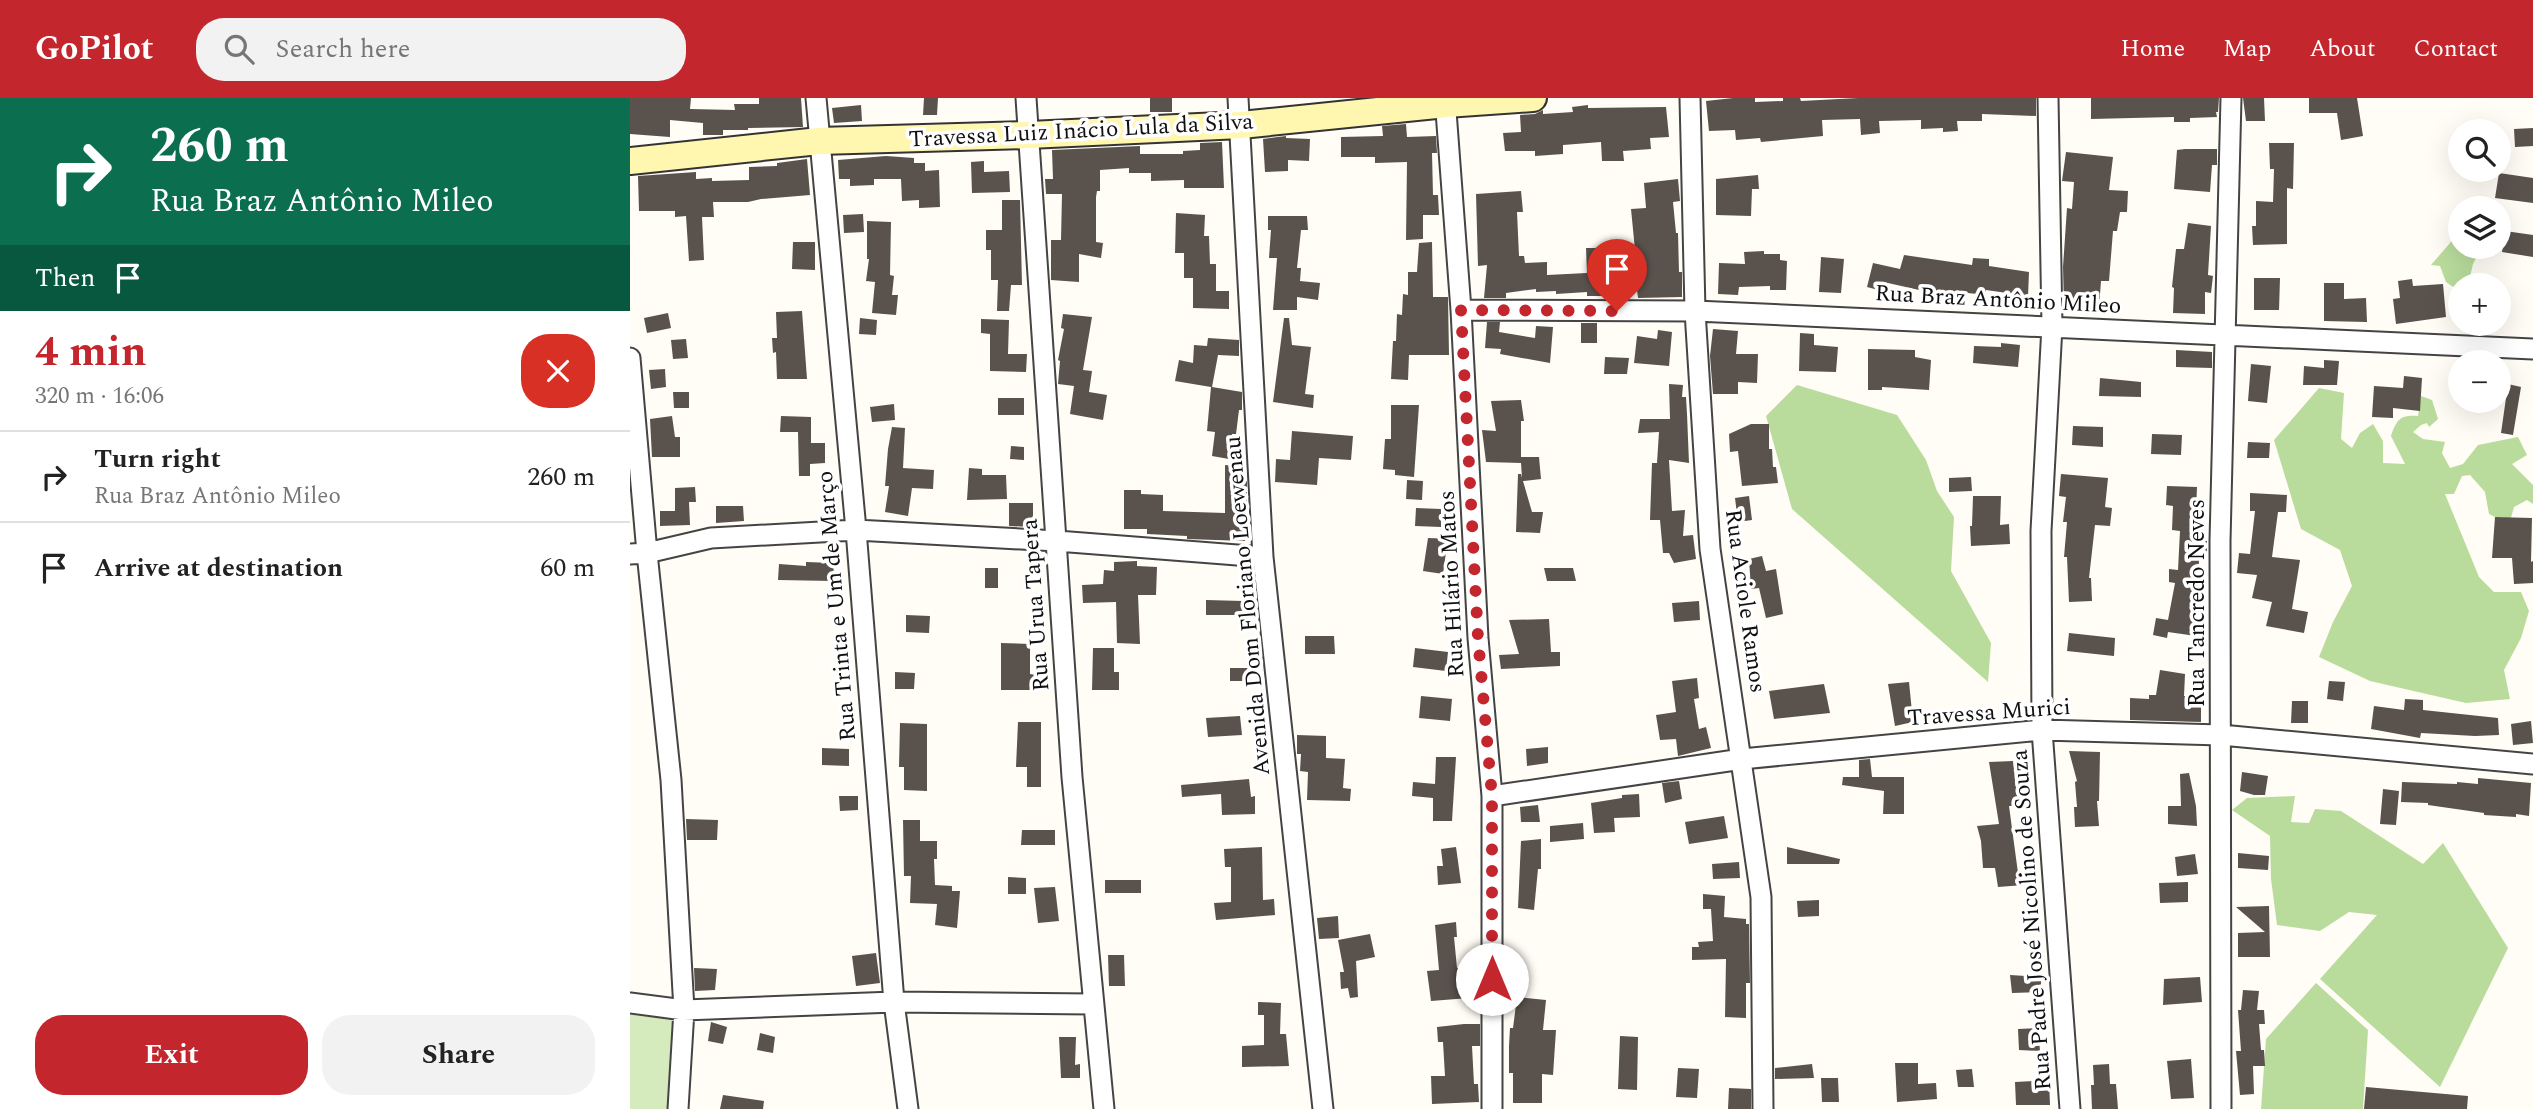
<!DOCTYPE html>
<html lang="en">
<head>
<meta charset="utf-8">
<style>
  :root { --surface:#fff; --page:#f2f2f2; --text:#222; --muted:#767676; --line:#e0e0e0; --accent:#c4262e }
  body { margin:0; font-family:Spectral,serif; background:var(--page); color:var(--text); height:100vh; display:flex; flex-direction:column; font-size:26px; white-space:nowrap }
  * { box-sizing:border-box; margin:0 }
  p { font-size:23px; color:var(--muted) }
  .icon { flex:none; width:38px; height:38px; fill:none; stroke:currentColor; stroke-width:2; stroke-linecap:round; stroke-linejoin:round }
  .map { position:relative; flex:1; overflow:hidden }
  .side { display:flex; flex-direction:column; background:var(--surface); width:630px }
  .side>* { flex:none }
  .guide { background:#0b6e4f; color:#fff; overflow:hidden }
  .controls { position:absolute; left:1818px; top:21px; display:grid; gap:14px }
  .controls a { display:grid; place-items:center; width:63px; height:63px; border-radius:50%; background:var(--surface); box-shadow:0 7px 28px #0002; font-size:35px }
  .pin { position:absolute; display:grid; place-items:center; width:60px; height:60px; color:#fff; margin:-72px -30px; border-radius:50% 50% 50% 0; rotate:-45deg; box-shadow:0 0 7px #0007 }
  .pin .icon { rotate:45deg }
  .me { position:absolute; width:77px; margin:-38px; rotate:0deg; stroke-linejoin:round; filter:drop-shadow(0 0 5px #0008) }
  .turn { display:flex; align-items:center; gap:24px; height:147px; padding:0 35px; font-size:32px }
  .turn .icon { width:91px; height:91px; stroke-width:2.5 }
  .turn b { display:block; font-size:49px; line-height:60px }
  .then { display:flex; align-items:center; height:66px; padding:0 35px; background:#0003; gap:14px; font-size:26px }
  .round { display:grid; place-items:center; flex:none; width:74px; height:74px; border-radius:28px; background:var(--page) }
  .overview { display:flex; align-items:center; justify-content:space-between; height:119px; padding:0 35px }
  h1 { font-size:42px; font-weight:700; line-height:52px; color:var(--accent) }
  .primary-button { display:flex; gap:14px; margin-top:auto; padding:14px 35px }
  .primary-button a { flex:1; height:80px; border-radius:28px; background:var(--accent); color:#fff; font-size:28px; font-weight:700; line-height:80px; text-align:center }
  .primary-button a+a { background:var(--page); color:var(--text) }
  ul { padding:0; list-style:none }
  li { display:flex; align-items:center; gap:21px; height:91px; padding:0 35px; border-top:2px solid var(--line) }
  li div { flex:1 }
  li b { display:block; font-size:26px }
  li em { font-style:normal }
  header { display:flex; align-items:center; gap:42px; box-sizing:border-box; height:98px; padding:0 35px; background:var(--accent); color:#fff }
  header strong { font-size:33px }
  nav { display:flex; gap:38px; margin-inline-start:auto; font-size:24px }
  .search { width:490px; height:63px; background:var(--page); display:flex; align-items:center; gap:18px; box-sizing:border-box; padding:0 24px; border-radius:28px; color:var(--muted); font-size:26px }
  main { display:flex; flex:1; min-height:0 }
  .map>svg:first-child { display:block }
  .green { fill:#d5ebbd }
  .forest { fill:#b9dc9c }
  .building { fill:#5a524d }
  .lines { fill:none; stroke-linecap:round; stroke-linejoin:round }
  .street-casing { stroke:#444; stroke-width:23 }
  .secondary-casing { stroke:#333; stroke-width:30 }
  .street { stroke:#fff; stroke-width:19 }
  .secondary { stroke:#fff6b0; stroke-width:26 }
  .route { stroke:#c4262e; stroke-width:12; stroke-dasharray:0 21.6 }
  .labels { text-anchor:middle; dominant-baseline:central; stroke-width:7; stroke-linejoin:round; paint-order:stroke }
  .street-label { font-size:23px; fill:#111; stroke:#fff }
</style>
</head>
<body>
<header>
<strong>GoPilot</strong>
<div class="search"><svg class="icon" aria-label="search" viewBox="0 0 24 24"><circle cx="10" cy="10" r="6"/><path d="M15 15l6 6"/></svg>Search here</div>
<nav><a>Home</a><a>Map</a><a>About</a><a>Contact</a></nav>
</header>
<main>
<section class="side">
<div class="guide">
<div class="turn"><svg class="icon" aria-label="right" viewBox="0 0 24 24"><path d="M7 20v-9h11M14 6l5 5-5 5"/></svg><div><b>260 m</b>Rua Braz Antônio Mileo</div></div>
<div class="then">Then<svg class="icon" aria-label="arrive" viewBox="0 0 24 24"><path d="M6 21V4h12l-3 4 3 4H6"/></svg></div>
</div>
<div class="overview"><div><h1>4 min</h1><p>320 m · 16:06</p></div><a class="round" style="background:#d93025;color:#fff"><svg class="icon" aria-label="close" viewBox="0 0 24 24"><path d="M6 6l12 12M18 6L6 18"/></svg></a></div>
<ul>
<li><svg class="icon" aria-label="right" viewBox="0 0 24 24"><path d="M7 20v-9h11M14 6l5 5-5 5"/></svg><div><b>Turn right</b><p>Rua Braz Antônio Mileo</p></div><em>260 m</em></li>
<li><svg class="icon" aria-label="arrive" viewBox="0 0 24 24"><path d="M6 21V4h12l-3 4 3 4H6"/></svg><div><b>Arrive at destination</b></div><em>60 m</em></li>
</ul>
<div class="primary-button"><a>Exit</a><a>Share</a></div>
</section>
<div class="map">
<svg width="1903" height="1011" viewBox="0 0 1903 1011">
  <rect width="100%" height="100%" fill="#fffdf5"/>
  <path class="green" d="M0,910L48,916L44,1011H0Z"/>
  <path class="forest" d="M1826,138H1830V149H1847L1850,152L1843,166L1839,183L1830,187L1829,193L1816,184L1810,168L1801,167Z
    M1167,287L1267,317L1296,362L1307,393L1324,419L1321,473L1361,545L1358,584L1162,411L1136,318Z
    M1689,290L1714,295L1711,341L1722,350L1730,335L1743,326L1753,343V365L1775,366L1761,338C1767,321 1770,317 1788,318L1791,298L1802,302L1808,321L1799,329L1797,325L1791,327L1783,334L1793,341L1815,344L1812,355L1820,370L1833,366L1848,347L1888,339L1897,357L1882,366L1903,387V406L1897,402L1884,409L1881,420L1865,419L1859,416L1855,394L1840,377L1832,378L1824,396H1815L1849,479L1864,494H1891L1899,513L1891,540L1874,572L1880,601L1836,605L1740,583L1689,559L1703,524L1722,488L1710,452L1671,431L1644,342Z
    M1665,698L1661,724L1679,725L1685,711L1711,713L1793,766L1813,745L1878,850L1810,989L1690,881L1747,817L1719,814L1690,833L1647,827L1641,781L1640,738L1602,712L1617,700Z
    M1686,885L1738,932L1733,1011H1631L1636,941Z"/>
  <path class="building" d="M0,0H61L60,11L105,12L104,6H129V0H171L173,29L118,30V32H93V37H73V25L40,22V39L0,36Z
    M294,0H308L307,17H293Z
    M520,0H542V14H520Z
    M1103,0H1125V4L1153,3V0H1170L1171,3L1228,0H1406V18L1352,16V23H1327L1328,33L1313,34V30L1291,31V22L1249,23L1250,35L1231,37L1230,21L1192,22L1193,38L1131,44L1130,40L1106,42L1105,32L1079,33L1076,3Z
    M1461,0H1589L1588,14H1586L1587,19L1560,20V24H1544V19L1461,21Z
    M1613,0H1634L1635,23H1616Z
    M1679,0H1727L1733,38L1711,42L1707,15H1679Z
    M231,7L232,23L204,25L202,10Z
    M958,7V10L1036,9L1039,39L1020,40L1021,51L993,53L994,63H972L971,44L933,47V56L905,58V53H875L873,35L891,34L890,17L905,16L913,12V16L943,14L942,9Z
    M776,26L777,39L806,38L807,55H802L803,97H808L809,117H793V141L776,142L777,64L745,65V59H711V39L753,38L752,28Z
    M1903,30V48L1885,49L1884,31Z
    M656,38V40L680,41L679,63L658,62V73L635,74L633,41Z
    M592,44L594,90H554V82L521,83V75H499V70L470,72V93H467L466,99V144L473,145L471,160L449,156V184L421,182V142H431L432,96H416L415,81H423L422,52L510,48V56H553V53L570,52V45Z
    M1639,45H1664L1663,91L1657,90V146L1623,147L1622,128H1626V103L1643,104L1644,71H1640Z
    M1555,51H1587V67H1582L1580,94L1544,91L1547,52Z
    M1436,54L1483,59L1479,92L1498,93L1497,114H1490L1487,133H1483L1479,183H1471L1469,210L1434,208L1433,169L1437,110L1442,111L1444,84L1432,83Z
    M256,58L284,60V65H295V73L309,72L310,109L289,110V102L272,103L271,81H244V87L220,88V81H209L208,62Z
    M177,61L180,97L131,101L118,104H83L84,119H72L74,162L59,163L56,118L45,119V113H9L8,78L66,74V81L82,80V83L119,82V69L147,68V65Z
    M354,63V74L379,73L380,94L342,95L341,64Z
    M1869,75L1903,80V105L1865,100Z
    M1128,77L1129,91H1122L1121,118L1086,117V81Z
    M1048,81L1050,103L1043,104L1046,135H1048L1049,174H1052V199L1008,200L1007,192L977,193L978,198H957V194L926,196V193L906,194V191L876,195V200H854L857,167L848,168L846,96L891,93L893,114H887L889,158H894L895,165L917,164V177L957,175L956,150H976V163L1006,162L1001,111L1016,110L1014,85Z
    M372,102H390L392,187H381L379,213H367L368,182H361V152H356V132H372Z
    M546,115L575,117L574,138H579L580,166H586V193H599V211L563,210V180H554V155H545Z
    M233,116L234,134L214,135L213,117Z
    M638,118H677L678,132H671L667,170H671L670,183L690,185L688,202L667,199V212H643L647,160H639L641,132H638Z
    M237,123L261,124L260,177L264,178L262,197H268L266,217L242,215L245,184L236,183L239,161H237Z
    M1558,125L1581,128L1578,177L1583,178L1581,195L1575,194V216L1543,215L1544,190L1542,189L1546,151H1554Z
    M1875,133L1903,137V159L1872,154Z
    M163,144H185V172L162,171Z
    M802,144L803,199H818L819,257H779L778,282L761,281L763,243H766L767,216L772,217L773,196L778,197V174H787L789,145Z
    M1134,153V156H1150V162L1157,163L1156,192H1140V188L1109,189L1108,197L1088,196L1089,165L1115,166L1114,154Z
    M1274,157L1342,167L1343,160L1359,161V168L1399,174L1398,198L1356,192V197L1329,194L1328,198L1307,194V196L1258,185L1256,194L1237,189L1243,165L1270,171Z
    M1191,159L1214,161L1211,195L1189,194Z
    M1624,180H1650L1649,212H1624Z
    M1782,181L1783,188L1813,186L1816,219L1766,226L1763,201L1770,200L1768,183Z
    M1694,185H1714V201L1736,200L1737,224L1694,223Z
    M172,213L177,281H147L146,254L143,255L142,240H147L146,214Z
    M38,215L41,230L17,235L14,220Z
    M433,216L462,219L453,272L462,273L459,294L477,297L473,322L440,316L444,288L428,286L430,263L428,262L434,231L431,230Z
    M230,220L247,222L246,237L229,236Z
    M654,220H659L662,247L681,249L675,296L684,297L683,310L643,304Z
    M351,221L379,222L378,256H397L396,274L360,273V236L351,235Z
    M857,224H870L869,234L905,240L906,228L923,229L920,265L870,256L871,251L855,250Z
    M951,225H967V245H951Z
    M1083,231L1108,233L1106,256H1128L1127,285L1108,284V296H1083L1080,258Z
    M1028,232L1042,234L1039,268L1004,265L1007,238L1027,241Z
    M1170,235L1184,236V247L1208,249L1206,274L1169,273Z
    M578,240L609,242V258L588,257L582,289L612,294V312H609L606,336H602L599,361L582,358L585,334L577,333L581,289L545,283L549,262L563,265L564,247L577,248Z
    M56,241L58,260L43,261L41,242Z
    M1371,245L1390,247L1388,269L1343,265L1344,248L1371,249Z
    M1238,251L1285,252V259L1301,262L1299,292L1252,289V292H1238Z
    M1546,252L1582,254V270L1546,269Z
    M975,259L999,260L997,276H974Z
    M1694,262L1709,263L1707,287H1673L1674,268L1694,270Z
    M1621,266L1641,268L1637,305L1618,303Z
    M35,271L36,289L21,291L19,272Z
    M1774,278L1792,280L1790,313L1763,310V320L1742,319L1744,288L1773,290Z
    M1470,280L1511,284V299L1469,298Z
    M1039,286L1053,287L1052,299H1056L1057,316L1059,365L1039,362L1042,413L1055,412L1053,438L1063,437L1066,461L1044,465L1039,455H1033L1030,422H1020L1022,365H1027L1029,334L1008,335L1010,321H1040Z
    M1878,286L1891,289L1883,337L1871,335Z
    M43,294H59V310H44Z
    M368,300H394V317H368Z
    M891,302L894,323H891V359H909L911,381L893,383L902,414H913L910,435L886,434L888,376H891L892,380L891,365L856,364L852,332L866,333L861,303Z
    M264,306L265,322L242,324L240,309Z
    M761,307H789L784,379L765,377V372L753,371L755,341H761Z
    M42,318L45,339H50V359H22L20,321Z
    M151,318L181,319V345H195V365L180,366V378H169L168,334H150Z
    M1121,326H1139V351H1142L1143,369H1146L1148,385L1112,388L1108,353L1100,354L1099,336Z
    M1443,328L1473,329V349L1442,347Z
    M262,329L275,330L273,370L304,372L303,391L282,390L278,418L255,414L259,388H255L258,351Z
    M662,333L723,338L721,362L689,360L687,387L645,384L646,361L660,362Z
    M1522,336L1552,337L1551,357L1521,356Z
    M1618,344L1640,345L1639,360H1617Z
    M381,348L394,349V362L380,361Z
    M595,367L615,369L614,382L617,383V393L615,443L557,441V438L517,436V431H494V392H511V396L533,397V413L595,415Z
    M339,370L352,371V377H376L377,401L337,402Z
    M1431,376L1478,380L1475,409L1482,410L1480,428L1465,427L1459,480H1461L1462,503L1439,504L1437,459H1434L1437,424H1433L1436,399L1429,398Z
    M1341,379L1342,393L1319,394V380Z
    M777,382L793,383L792,402L776,401Z
    M1537,388L1567,389L1566,414H1573L1572,442L1577,443V460H1569L1568,500L1574,501L1566,538L1538,534L1537,540L1523,537L1526,520L1538,522L1545,485L1539,484V471L1548,472L1550,433L1542,432L1543,408L1536,407Z
    M65,389L66,404H59L60,427L30,428V413H45V390Z
    M1620,395L1657,397L1656,414H1648L1642,459L1670,462L1662,511L1678,514L1674,535L1636,528L1642,504L1622,500L1627,477L1607,475L1609,455L1620,456L1625,413H1620Z
    M1119,398L1122,422L1108,424L1105,400Z
    M1343,398H1371L1370,427L1379,426L1380,446L1341,448L1340,428H1342Z
    M379,405H403V429L379,428Z
    M86,408H113L114,423L86,425Z
    M786,410L811,411V429L785,428Z
    M1865,419L1902,420L1901,464L1903,463V485L1884,486L1882,460H1862Z
    M798,440L824,441L823,454H816L813,476L793,473Z
    M1132,458L1136,473L1146,471L1153,516L1136,520L1129,490L1121,491L1119,461Z
    M507,463V468L527,469L526,497H508L510,546L487,545L486,504L453,505L452,487L473,486L474,472L484,473V464Z
    M176,464L204,465L203,483L148,482L149,466L176,468Z
    M355,470H368V490H355Z
    M914,470H943L946,483H917Z
    M576,502L613,503V517H576Z
    M1069,503L1070,522L1044,524L1042,505Z
    M276,517L300,518L299,535L276,534Z
    M919,521L921,554H930V568L871,571L869,557L889,556L879,522Z
    M1439,535L1485,540L1484,558L1437,553Z
    M675,538H704L705,556H675Z
    M371,545L400,546V576L407,577V592H371Z
    M463,550H484V574H489V592H462Z
    M785,550L818,554L816,573L783,569Z
    M600,570H621V583H600Z
    M1530,572L1555,576L1554,598L1571,599V624L1500,622V600L1519,601V597H1526Z
    M265,574L285,575L284,591H265Z
    M1067,580L1069,600L1064,601L1069,631L1076,629L1081,650L1048,658L1046,641L1030,642L1026,617L1046,614L1042,583Z
    M1699,583L1715,584L1713,603L1697,601Z
    M1279,584L1283,624L1265,628L1258,586Z
    M1194,586L1200,615L1144,621L1139,593Z
    M791,598L822,601L820,623L789,620Z
    M1775,601L1793,602V612L1868,620L1869,637L1845,638L1791,635L1790,640L1741,631L1744,608L1774,612Z
    M1662,603H1678V625H1661Z
    M610,618L612,637L578,639L576,620Z
    M1901,623L1903,645L1883,647L1881,626Z
    M388,624H411V689H397V669H386Z
    M270,625L297,626V693L274,692V669H269Z
    M667,637L696,638V660L715,661L713,690L721,691L720,703L677,702L678,674L670,673L671,656H667Z
    M918,649V665L897,668L896,651Z
    M192,650L219,651V668L192,667Z
    M1439,653L1470,654L1469,703H1467L1469,728L1445,729L1444,709H1447L1445,684L1447,683Z
    M806,659H826L822,723H803V700L782,698L783,684L805,686Z
    M1240,661L1242,679H1274V716H1253L1254,693L1212,687L1213,679H1229V662Z
    M1383,663L1389,708H1379L1388,775L1392,774L1394,787L1368,789L1365,770H1353L1351,743L1347,728L1369,726L1359,664Z
    M1612,674L1638,678L1635,697H1624L1610,693Z
    M1559,675L1566,708L1567,728L1538,726V708H1551L1550,676Z
    M1848,680L1901,685L1899,718L1886,716V719L1854,717V715L1798,707V705L1771,704L1772,684L1827,686V684L1848,686Z
    M619,681L621,699L625,698V716L592,717L591,696L552,699L551,687Z
    M1049,683L1052,701L1035,705L1032,685Z
    M1753,691L1769,693L1766,727L1750,726Z
    M1009,696L1010,719L984,720L985,734L964,735L961,705L992,700V697Z
    M209,698H228V712L210,713Z
    M908,707L910,724H891L890,709Z
    M1094,718L1098,740L1059,746L1055,724Z
    M56,721L88,722L87,742H57Z
    M273,722H290V743H307V761H304L305,787L322,788V793H330L327,830L305,827L307,806L280,805L281,778H274Z
    M953,725L954,741L920,744V728Z
    M392,732H425V747H391Z
    M911,741V771H908L904,812L888,810L891,743Z
    M632,749L633,802L644,801L645,817L586,822L584,805L601,804V769H595L594,751Z
    M826,749L831,785L808,787L807,768H813L811,751Z
    M1157,749L1210,761L1209,766H1157Z
    M1608,755L1639,758L1638,772L1608,770Z
    M1565,756L1568,776L1547,778L1545,759Z
    M1109,764L1110,780L1083,781L1082,766Z
    M378,779L396,780V796H378Z
    M475,782H511V795H475Z
    M1558,784V804L1530,805L1529,785Z
    M425,789L429,823L408,825L404,790Z
    M1073,796L1095,798L1094,819L1116,821V826H1119L1120,885H1116V920L1095,919L1096,861L1062,862V849H1069L1068,844L1083,843L1081,811H1073Z
    M1189,802V818L1168,819L1167,803Z
    M1639,808L1640,859H1608V835L1635,834L1606,809Z
    M708,818L709,840L689,841L687,820Z
    M826,824L827,839H824L827,870L844,868L846,890L838,891L839,900L801,903L797,873L809,872L805,827Z
    M740,836L745,859L726,863L728,899L720,900L718,890L711,891L710,874H714L708,842Z
    M246,855L250,885L226,888L222,858Z
    M478,857H494L495,888H479Z
    M64,870L87,871L85,892L65,893Z
    M1380,877L1411,879V894L1382,895Z
    M1570,879L1572,904L1533,907L1534,881Z
    M1613,892L1629,893L1627,912H1634L1635,926H1629L1631,952H1634L1635,968H1623L1624,996L1610,997L1606,953H1611L1608,912H1611Z
    M887,899L916,902L913,932H926L923,977L912,976V1005H883V975H879V948L880,930H883Z
    M628,904L651,905L650,936H656L659,968L612,969V948L634,947V917H628Z
    M81,924L97,929L93,946L78,943Z
    M834,926H850V948H842L844,986H848L849,1004L802,1006L801,978H815L813,944H808L807,929Z
    M1408,930L1410,953L1389,952L1388,931Z
    M130,935L145,939L143,955L127,952Z
    M990,938L1008,939L1007,992L988,991Z
    M429,939H446L445,967L450,966V980H431Z
    M1561,961L1564,1000L1541,1001L1537,963Z
    M1265,965H1288V986L1306,985L1307,1001L1267,1004Z
    M1182,966L1184,980L1145,981V970Z
    M1479,966L1480,986H1486L1488,1011H1462L1461,987H1464L1463,967Z
    M1048,970L1069,971L1067,1000L1046,999Z
    M1342,971L1344,989H1328L1326,972Z
    M1191,980H1208L1209,1004H1192Z
    M1419,982L1420,1007H1386L1385,984Z
    M1736,989L1838,998L1837,1011H1734Z
    M1099,990L1121,991V1011H1098Z
    M93,997L134,1003L133,1011H90Z"/>
  <g class="lines">
    <g class="street-casing">
      <path id="street" d="M186,0L226,432L264,904L278,1011
        M396,0L442,679L474,1011
        M608,0L633,459L693,1011
        M815,0L831,212L848,540L862,698V1011
        M1060,0L1065,213L1080,451L1131,799L1133,1011
        M1418,0L1422,228L1411,433L1412,632L1440,1011
        M831,212L1065,213L1903,251
        M0,260L17,455L41,682L54,912L48,1011
        M0,456L17,455L81,440L226,432L427,443L633,459
        M862,698L1112,661L1412,632L1591,637L1903,666
        M0,905L54,912L264,904L462,906
        M1591,1011L1590,443L1601,0"/>
    </g>
    <g class="secondary-casing">
      <path id="secondary" d="M0,63L189,43L399,37L611,27L816,6L903,0"/>
    </g>
    <use href="#street" class="street"/>
    <use href="#secondary" class="secondary"/>
  </g>
  <g class="lines">
    <path class="route" d="M862,881V698L848,540L831,212L987,213"/>
  </g>
  <g class="labels">
    <g class="street-label">
      <text transform="translate(451 33) rotate(-3)">Travessa Luiz Inácio Lula da Silva</text>
      <text transform="translate(1368 202) rotate(3)">Rua Braz Antônio Mileo</text>
      <text transform="translate(822 486) rotate(-93)">Rua Hilário Matos</text>
      <text transform="translate(1115 503) rotate(82)">Rua Aciole Ramos</text>
      <text transform="translate(1567 505) rotate(-90)">Rua Tancredo Neves</text>
      <text transform="translate(406 507) rotate(-94)">Rua Urua Tapera</text>
      <text transform="translate(207 508) rotate(-95)">Rua Trinta e Um de Março</text>
      <text transform="translate(618 508) rotate(-95)">Avenida Dom Floriano Loewenau</text>
      <text transform="translate(1359 615) rotate(-4)">Travessa Murici</text>
      <text transform="translate(1402 822) rotate(-94)">Rua Padre José Nicolino de Souza</text>
    </g>
  </g>
</svg>
<div class="controls">
<a><svg class="icon" aria-label="search" viewBox="0 0 24 24"><circle cx="10" cy="10" r="6"/><path d="M15 15l6 6"/></svg></a>
<a><svg class="icon" aria-label="layers" viewBox="0 0 24 24"><path d="M12 4l9 5-9 5-9-5zM3 14l9 5 9-5"/></svg></a>
<a>+</a>
<a>−</a>
</div>
<div class="pin" style="left:987px;top:213px;background:#d93025"><svg class="icon" aria-label="arrive" viewBox="0 0 24 24"><path d="M6 21V4h12l-3 4 3 4H6"/></svg></div>
<svg class="me" style="left:862px;top:881px" viewBox="-20 -20 40 40"><circle r="19" fill="#fff"/><path d="M0-13L10 11 0 6-10 11z" fill="#c4262e"/></svg>
</div>
</main>
</body>
</html>
